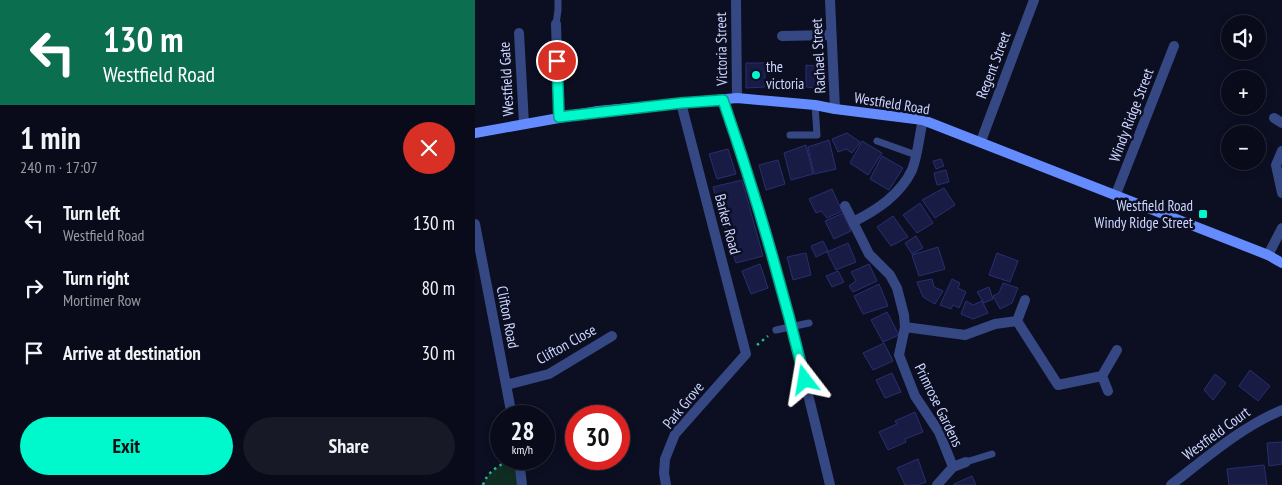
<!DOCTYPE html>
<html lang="en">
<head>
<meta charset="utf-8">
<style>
  :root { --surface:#090b1a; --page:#171927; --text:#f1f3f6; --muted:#999ba2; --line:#292b39; --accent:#00f9cc }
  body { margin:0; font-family:"PT Sans Narrow",sans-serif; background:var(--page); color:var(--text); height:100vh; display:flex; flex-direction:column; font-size:19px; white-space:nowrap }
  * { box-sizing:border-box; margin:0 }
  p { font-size:16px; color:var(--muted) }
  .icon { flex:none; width:28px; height:28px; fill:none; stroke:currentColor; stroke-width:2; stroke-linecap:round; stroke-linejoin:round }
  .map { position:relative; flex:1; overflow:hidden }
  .sheet { display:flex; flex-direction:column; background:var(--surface); width:475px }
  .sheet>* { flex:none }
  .top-card { background:#0b6e4f; color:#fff; overflow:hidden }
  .controls { position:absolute; left:746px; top:15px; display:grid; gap:10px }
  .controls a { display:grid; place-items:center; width:45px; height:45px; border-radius:50%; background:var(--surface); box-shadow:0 2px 8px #0003,0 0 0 1px var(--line); font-size:25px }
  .speed { position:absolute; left:15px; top:405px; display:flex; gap:10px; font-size:25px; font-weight:700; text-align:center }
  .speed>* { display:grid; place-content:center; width:65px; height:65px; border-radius:50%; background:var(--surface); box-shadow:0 2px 8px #0003,0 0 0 1px var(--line); line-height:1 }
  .speed small { font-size:12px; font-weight:400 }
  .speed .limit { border:8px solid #d22; background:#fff; color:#111 }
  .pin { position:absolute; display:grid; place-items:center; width:42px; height:42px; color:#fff; margin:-21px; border:2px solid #fff; border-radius:50%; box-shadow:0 1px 5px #0007 }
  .me { position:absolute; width:55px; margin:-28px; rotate:346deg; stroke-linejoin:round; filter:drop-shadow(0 0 4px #0008) }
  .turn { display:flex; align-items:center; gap:18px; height:105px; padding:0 20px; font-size:22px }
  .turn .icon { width:65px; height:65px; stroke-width:2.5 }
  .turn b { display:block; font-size:35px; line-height:42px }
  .round { display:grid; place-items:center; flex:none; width:52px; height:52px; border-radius:26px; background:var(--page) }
  .headline { display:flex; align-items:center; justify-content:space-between; height:85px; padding:0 20px }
  h1 { font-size:30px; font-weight:800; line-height:38px }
  .button { display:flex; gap:10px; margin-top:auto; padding:10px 20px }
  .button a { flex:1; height:58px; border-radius:30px; background:var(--accent); color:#111; font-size:20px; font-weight:800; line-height:58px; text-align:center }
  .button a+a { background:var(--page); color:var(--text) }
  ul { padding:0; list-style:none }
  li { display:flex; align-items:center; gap:15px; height:65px; padding:0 20px }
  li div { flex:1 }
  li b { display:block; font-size:19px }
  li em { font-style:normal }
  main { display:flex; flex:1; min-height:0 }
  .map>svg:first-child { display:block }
  .green { fill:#0f2d23 }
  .building { fill:#181b44; stroke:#292f71 }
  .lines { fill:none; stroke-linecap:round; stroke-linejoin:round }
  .path { stroke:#28b887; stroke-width:2.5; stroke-dasharray:2.5 4; stroke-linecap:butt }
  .lane { stroke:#354884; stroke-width:7 }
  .street { stroke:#354884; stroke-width:10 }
  .secondary { stroke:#658cff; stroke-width:10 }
  .route-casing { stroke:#00a285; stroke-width:12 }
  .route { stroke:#00f9cc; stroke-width:9 }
  .poi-dot { fill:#00f9cc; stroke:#0c0f22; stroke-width:2 }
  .labels { text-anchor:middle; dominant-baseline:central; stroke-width:5; stroke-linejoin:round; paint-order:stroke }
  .street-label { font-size:15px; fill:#ced6ff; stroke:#0c0f22 }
  .poi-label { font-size:15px; fill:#ced6ff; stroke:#0c0f22; text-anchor:start }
</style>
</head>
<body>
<main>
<section class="sheet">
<div class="top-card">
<div class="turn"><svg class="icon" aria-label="left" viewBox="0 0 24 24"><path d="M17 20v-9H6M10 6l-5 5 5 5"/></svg><div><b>130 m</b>Westfield Road</div></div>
</div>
<div class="headline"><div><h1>1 min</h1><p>240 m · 17:07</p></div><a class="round" style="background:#d93025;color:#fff"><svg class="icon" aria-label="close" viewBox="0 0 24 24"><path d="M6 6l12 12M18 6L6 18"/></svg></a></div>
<ul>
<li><svg class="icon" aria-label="left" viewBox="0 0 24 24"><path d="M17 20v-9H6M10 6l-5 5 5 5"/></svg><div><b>Turn left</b><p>Westfield Road</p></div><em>130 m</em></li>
<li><svg class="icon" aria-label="right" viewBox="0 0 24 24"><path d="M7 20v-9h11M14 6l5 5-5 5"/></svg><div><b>Turn right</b><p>Mortimer Row</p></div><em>80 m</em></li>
<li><svg class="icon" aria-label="arrive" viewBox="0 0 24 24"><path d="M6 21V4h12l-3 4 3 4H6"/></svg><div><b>Arrive at destination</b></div><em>30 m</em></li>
</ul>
<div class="button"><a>Exit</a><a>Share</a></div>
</section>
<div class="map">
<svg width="807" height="485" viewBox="0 0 807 485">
  <rect width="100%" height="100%" fill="#0c0f22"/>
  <path class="green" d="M44,459L47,485H8C14,469 28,462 44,459Z"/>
  <path class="building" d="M271,63H290V87L271,88Z
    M331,65L343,66V85L340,88L331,87Z
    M372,133L385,142L377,153L371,149L363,152L357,139Z
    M354,140L361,169L339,174L333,147Z
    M387,141L407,153L393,175L375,163Z
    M331,145L338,174L316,180L309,153Z
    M253,149L261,174L242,179L234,154Z
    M407,156L428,168L414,190L395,179Z
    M466,159L469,166L461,169L458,161Z
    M303,160L310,184L291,190L284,165Z
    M471,170L474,182L462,185L459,173Z
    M267,180L288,256L261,263L238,187Z
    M469,188L480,205L460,218L447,200Z
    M357,189L367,211L352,218L346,211L341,213L334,199Z
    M445,203L458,223L442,233L428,215Z
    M368,213L376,231L359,239L350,221Z
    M418,216L433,237L416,246L402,227Z
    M441,236L448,248L437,254L430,243Z
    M348,241L353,251L341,257L336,246Z
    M373,243L381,262L361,270L352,252Z
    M463,247L470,269L444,276L437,255Z
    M331,253L336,275L318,280L312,257Z
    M522,253L543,261L535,282L514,275Z
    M285,264L293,288L276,294L267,271Z
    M394,264L402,281L378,292L374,286L381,281L376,272Z
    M363,271L369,282L357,287L351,276Z
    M457,279L459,287L468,291L460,304L448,297L442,282Z
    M477,279L485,283L483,288L491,292L484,308L478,305L476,309L465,305Z
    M528,283L543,288L537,303L525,309L518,296L524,293Z
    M404,284L413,306L388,314L379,296Z
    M514,287L518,299L509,303L502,292Z
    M491,301L498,305L507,301L513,313L498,319L486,314Z
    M412,312L424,335L408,342L396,320Z
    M409,343L418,361L398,370L388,353Z
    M775,370L795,386L783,401L764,386Z
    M417,373L426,392L410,398L401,380Z
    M740,374L751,383L738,400L729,390Z
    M440,412L448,432L430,439L431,442L413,450L404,432L422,424L420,421Z
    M807,442V464L794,466L792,443Z
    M443,459L451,482L443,485H430L422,468Z
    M789,465L792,485H754L752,469Z
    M497,476L501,485H479V484Z"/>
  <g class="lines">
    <path class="path" d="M282,345L293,336
      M8,485C12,473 21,467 33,461"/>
    <path class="lane" d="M81,24L83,10V0
      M315,135H342L340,105
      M402,141L441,155
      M301,330L334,323
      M491,462L517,454"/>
    <path class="street" d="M261,0L262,98
      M355,0L360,109
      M81,24L84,117
      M44,33L49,124
      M307,36L356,35
      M248,100C293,226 324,356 355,485
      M799,118L807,123
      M506,141L559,0
      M807,151L801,165L807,193
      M641,194L699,46
      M370,206L394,254L415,275L422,288L429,315L430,327L424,355L440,396L464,432L478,467L491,462
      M378,222C402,210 425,195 437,170C443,155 444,136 448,120
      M0,224L37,416
      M793,255L807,228
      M542,321L550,300
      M430,327L490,335L520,324L542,321L583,385L627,376L642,350
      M627,376L633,391
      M31,385L74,374L137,336
      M44,459L47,485
      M191,485L189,473L190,459L200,434L271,354L206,103
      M462,485L478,467
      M696,485C731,458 766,427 807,410"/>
    <path class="secondary" d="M0,133L123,111L262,98L340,105L360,109L448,120L793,255L807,263"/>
  </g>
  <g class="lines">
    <g class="route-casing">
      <path id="route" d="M82,61L84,117L206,103L248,100C280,192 307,285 330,380"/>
    </g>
    <use href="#route" class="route"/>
  </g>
  <g class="poi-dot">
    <circle cx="281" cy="75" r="5"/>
    <rect x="723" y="209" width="10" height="10" rx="2.5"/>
  </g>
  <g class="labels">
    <g class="street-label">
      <text transform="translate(246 49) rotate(-91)">Victoria Street</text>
      <text transform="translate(343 56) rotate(-93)">Rachael Street</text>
      <text transform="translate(518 65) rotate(-69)">Regent Street</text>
      <text transform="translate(31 79) rotate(-93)">Westfield Gate</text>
      <text transform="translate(417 103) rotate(9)">Westfield Road</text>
      <text transform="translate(656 115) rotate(-69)">Windy Ridge Street</text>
      <text transform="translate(253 224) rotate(75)">Barker Road</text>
      <text transform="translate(33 317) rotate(79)">Clifton Road</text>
      <text transform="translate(91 344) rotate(-29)">Clifton Close</text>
      <text transform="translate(208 405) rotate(-51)">Park Grove</text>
      <text transform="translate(464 405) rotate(64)">Primrose Gardens</text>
      <text transform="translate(741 433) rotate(-36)">Westfield Court</text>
    </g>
    <g class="poi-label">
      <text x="291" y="66">the<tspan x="291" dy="17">victoria</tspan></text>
      <text x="718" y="205" text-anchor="end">Westfield Road<tspan x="718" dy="17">Windy Ridge Street</tspan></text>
    </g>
  </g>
</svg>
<div class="controls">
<a><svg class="icon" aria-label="sound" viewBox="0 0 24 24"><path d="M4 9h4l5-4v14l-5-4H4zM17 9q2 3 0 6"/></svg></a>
<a>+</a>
<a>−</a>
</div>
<div class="speed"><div>28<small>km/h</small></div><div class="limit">30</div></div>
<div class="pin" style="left:82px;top:61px;background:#d93025"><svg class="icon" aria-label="arrive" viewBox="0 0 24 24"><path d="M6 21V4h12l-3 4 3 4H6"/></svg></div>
<svg class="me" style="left:330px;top:380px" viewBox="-20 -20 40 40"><path d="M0-17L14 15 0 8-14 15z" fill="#00f9cc" stroke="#fff" stroke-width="4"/></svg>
</div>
</main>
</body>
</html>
